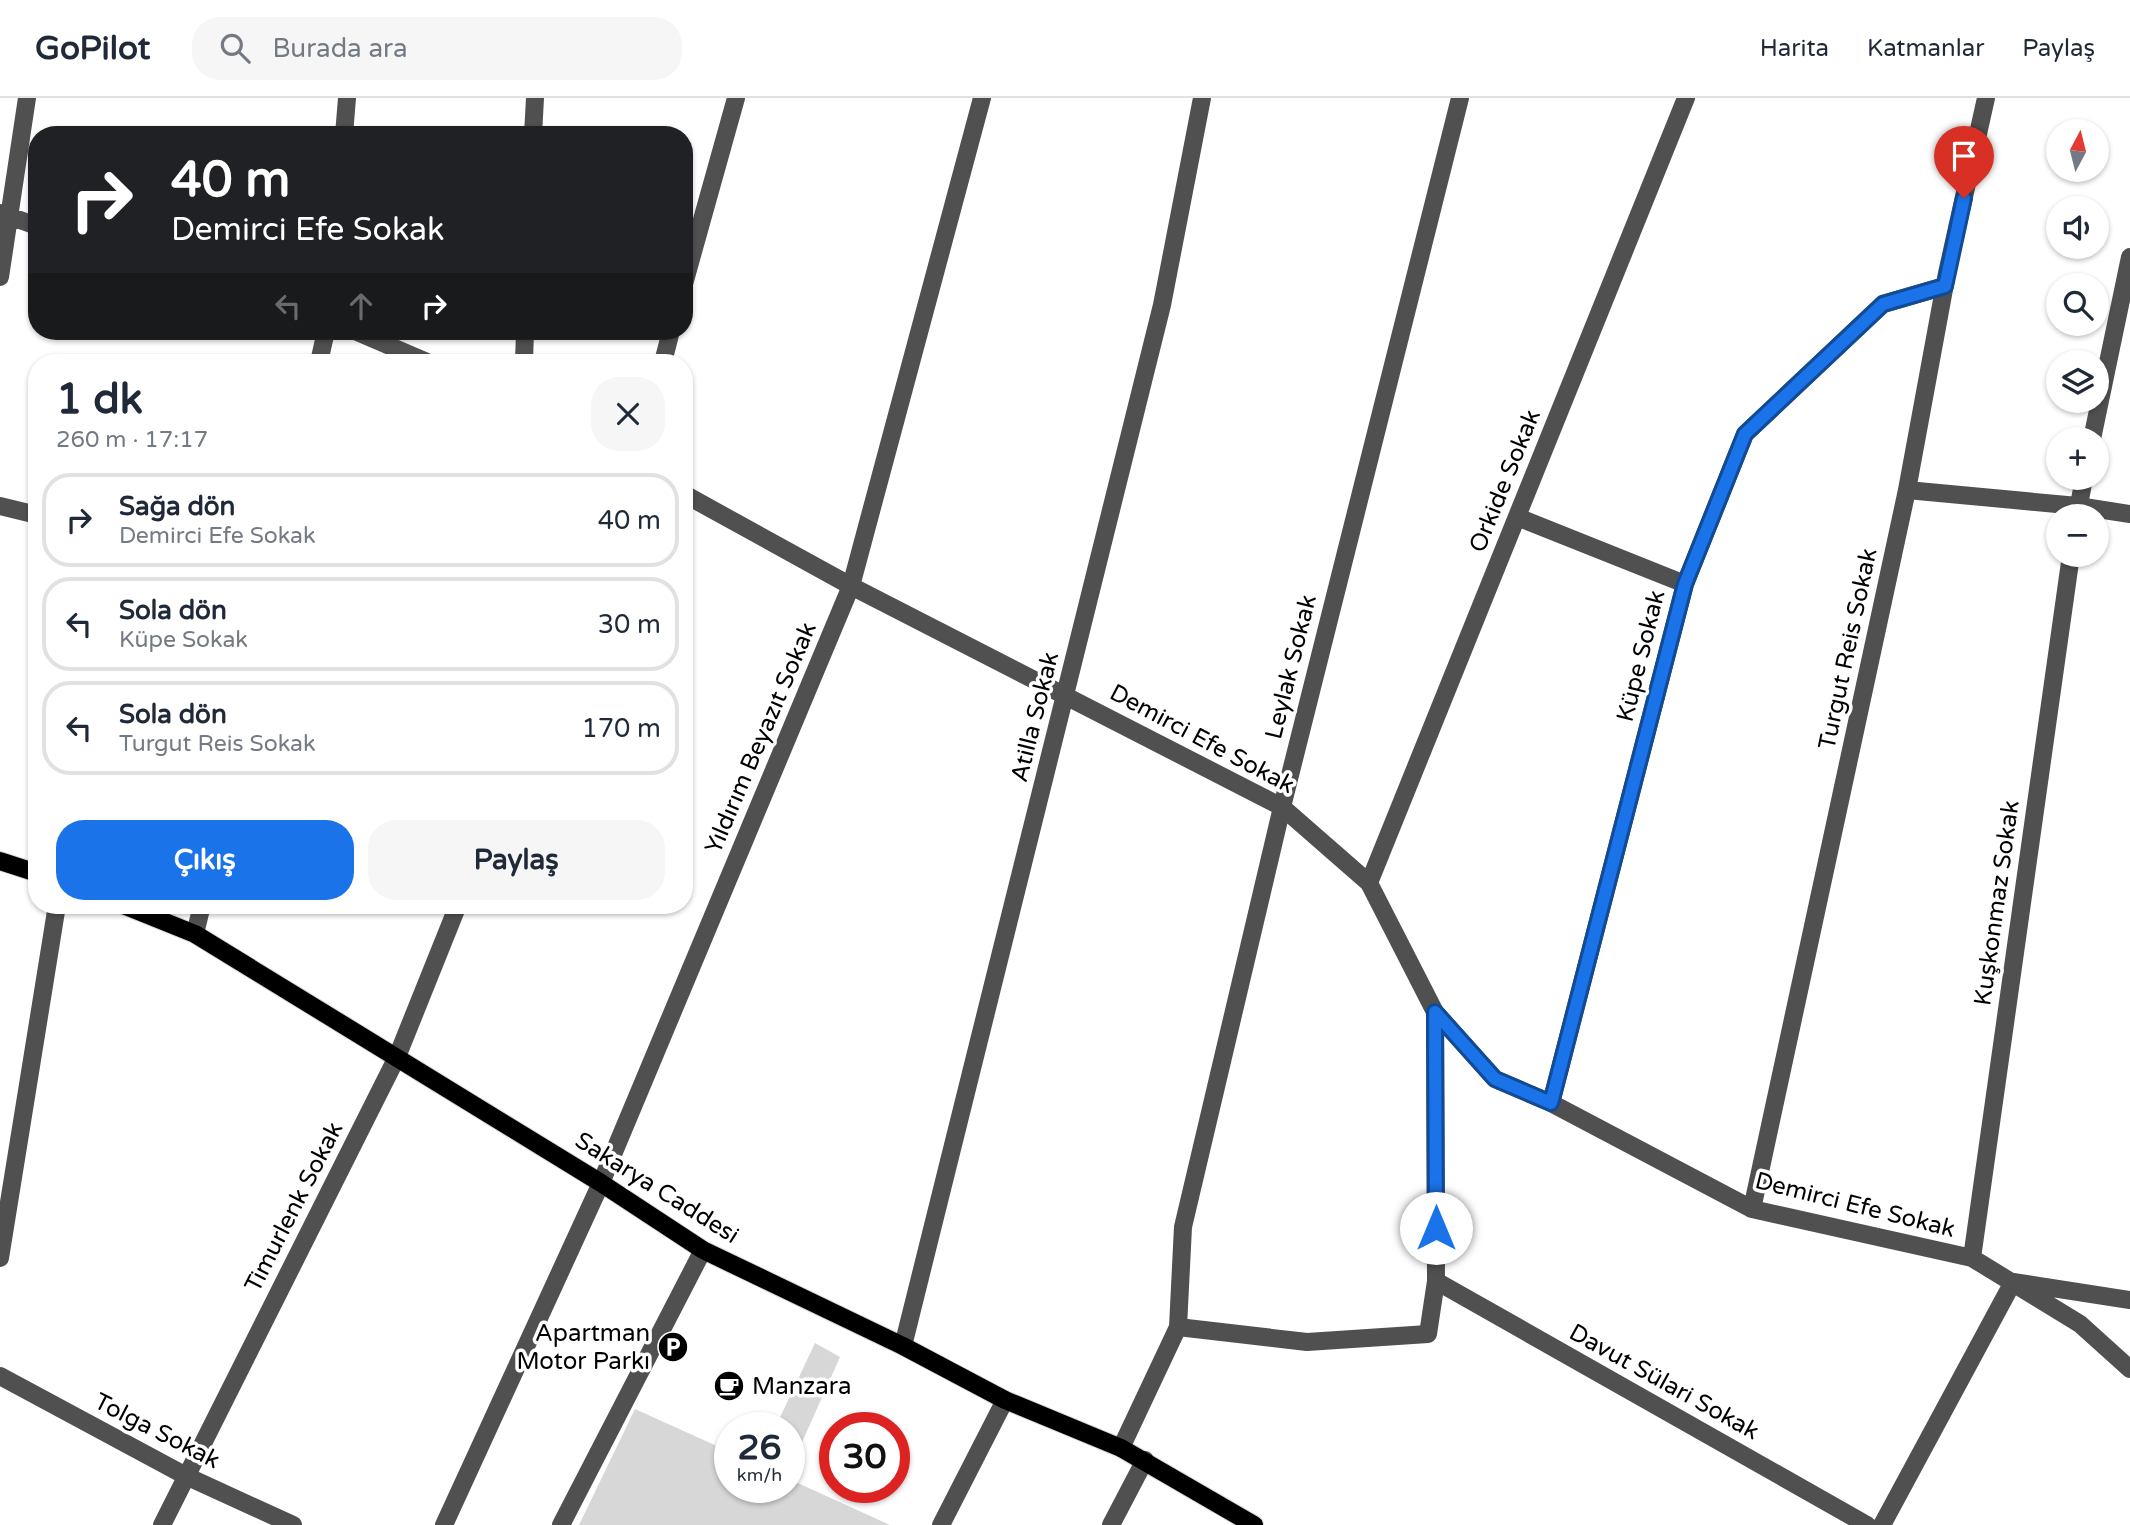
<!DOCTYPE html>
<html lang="tr">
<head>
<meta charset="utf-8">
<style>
  :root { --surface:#fff; --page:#f6f6f7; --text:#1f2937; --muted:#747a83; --line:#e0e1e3; --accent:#1a73e8 }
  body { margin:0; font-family:"Varela Round",sans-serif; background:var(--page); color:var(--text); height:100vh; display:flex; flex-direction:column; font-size:26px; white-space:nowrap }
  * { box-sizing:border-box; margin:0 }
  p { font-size:23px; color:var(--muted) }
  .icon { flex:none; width:38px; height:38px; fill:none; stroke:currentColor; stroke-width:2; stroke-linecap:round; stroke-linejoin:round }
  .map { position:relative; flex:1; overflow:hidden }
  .details { position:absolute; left:28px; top:256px; width:665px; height:560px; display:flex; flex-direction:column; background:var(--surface); border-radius:28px; box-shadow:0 2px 5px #0004 }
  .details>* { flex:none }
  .top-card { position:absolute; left:28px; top:28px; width:665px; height:214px; border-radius:28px; box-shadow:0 2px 5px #0004; background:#202124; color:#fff; overflow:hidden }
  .needle { width:46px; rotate:7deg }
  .tools { position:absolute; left:2046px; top:21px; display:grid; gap:14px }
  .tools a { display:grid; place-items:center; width:63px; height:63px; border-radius:50%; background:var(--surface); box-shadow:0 2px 5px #0004; font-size:35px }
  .speed { position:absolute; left:714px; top:1314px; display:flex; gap:14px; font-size:35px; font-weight:700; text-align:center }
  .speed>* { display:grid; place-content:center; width:91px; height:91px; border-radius:50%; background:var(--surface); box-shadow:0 2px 5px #0004; line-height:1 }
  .speed small { font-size:18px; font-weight:400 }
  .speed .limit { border:10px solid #d22; background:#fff; color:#111 }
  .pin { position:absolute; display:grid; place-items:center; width:60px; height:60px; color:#fff; margin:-72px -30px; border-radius:50% 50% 50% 0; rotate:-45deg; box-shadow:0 0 7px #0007 }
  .pin .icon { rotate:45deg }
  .me { position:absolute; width:77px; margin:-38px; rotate:0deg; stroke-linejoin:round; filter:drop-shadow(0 0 5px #0008) }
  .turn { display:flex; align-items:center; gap:24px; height:147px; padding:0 28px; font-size:32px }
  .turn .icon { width:91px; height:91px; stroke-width:2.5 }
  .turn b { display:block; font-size:49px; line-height:60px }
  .lanes { display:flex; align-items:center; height:66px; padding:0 28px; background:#0003; justify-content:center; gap:35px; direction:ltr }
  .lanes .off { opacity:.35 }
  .round { display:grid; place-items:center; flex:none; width:74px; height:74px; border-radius:28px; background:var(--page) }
  .overview { display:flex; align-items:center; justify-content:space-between; height:119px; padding:0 28px }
  h1 { font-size:42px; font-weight:700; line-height:52px }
  .primary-button { display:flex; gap:14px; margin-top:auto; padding:14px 28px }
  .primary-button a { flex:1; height:80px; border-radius:28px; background:var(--accent); color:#fff; font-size:28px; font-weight:700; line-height:80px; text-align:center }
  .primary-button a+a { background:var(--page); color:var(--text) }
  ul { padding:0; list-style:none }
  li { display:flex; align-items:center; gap:21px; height:94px; margin:0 14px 10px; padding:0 14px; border:4px solid var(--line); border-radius:28px }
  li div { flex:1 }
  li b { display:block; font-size:26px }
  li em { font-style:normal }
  header { display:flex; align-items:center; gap:42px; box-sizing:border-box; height:98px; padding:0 35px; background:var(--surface); border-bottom:2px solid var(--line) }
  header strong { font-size:33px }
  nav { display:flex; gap:38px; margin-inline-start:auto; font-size:24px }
  .search { width:490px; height:63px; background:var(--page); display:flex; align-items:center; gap:18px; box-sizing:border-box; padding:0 24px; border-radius:28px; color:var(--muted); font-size:26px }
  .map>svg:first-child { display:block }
  .green { fill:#d7d7d7 }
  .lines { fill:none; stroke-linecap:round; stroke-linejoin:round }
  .major-casing { stroke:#dbdbdb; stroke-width:20 }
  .minor { stroke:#505050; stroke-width:18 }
  .major { stroke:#000; stroke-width:18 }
  .route-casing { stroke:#114b97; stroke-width:18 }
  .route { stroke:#1a73e8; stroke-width:12 }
  .labels { text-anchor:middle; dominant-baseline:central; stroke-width:7; stroke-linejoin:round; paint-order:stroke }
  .street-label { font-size:24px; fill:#000; stroke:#fff }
  .poi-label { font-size:24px; fill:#000; stroke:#fff; text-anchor:end }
</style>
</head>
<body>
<header>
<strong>GoPilot</strong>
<div class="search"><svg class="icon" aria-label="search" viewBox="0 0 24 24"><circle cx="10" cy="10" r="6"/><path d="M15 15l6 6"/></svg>Burada ara</div>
<nav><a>Harita</a><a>Katmanlar</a><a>Paylaş</a></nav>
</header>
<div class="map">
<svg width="2130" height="1427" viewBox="0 0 2130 1427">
  <rect width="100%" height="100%" fill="#fff"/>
  <path class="green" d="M815,1245L840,1259L791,1369L789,1368V1330H775Z
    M635,1311L730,1354V1390H789V1381L890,1427H579Z"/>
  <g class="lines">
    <g class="major-casing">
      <path id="major" d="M0,763L37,775
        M123,807L195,836L601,1085L703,1152L903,1248L1005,1302L1121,1350L1254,1427"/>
    </g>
    <path class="minor" d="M344,37L347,0
      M533,37L535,0
      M0,115L37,128
      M0,179L27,0
      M684,186L736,0
      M355,233L427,264
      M319,264L326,233
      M524,264L525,233
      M663,264L671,233
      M2092,341L2130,159
      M1907,392L2078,408L2130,416
      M684,396L851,488L1282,709L1369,785L1435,914L1495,981L1551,1005L1752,1111L1972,1160L2080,1226L2130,1271
      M0,408L37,417
      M2077,418L2084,380
      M1517,419L1685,486
      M1369,785L1686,0
      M195,836L202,807
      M1551,1005L1685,486L1745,336L1883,206L1945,188
      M1752,1111L1907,392L1947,175L1986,0
      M0,1160L57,807
      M1972,1160L2071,457
      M1436,1183L1867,1427
      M1178,1229L1307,1244L1428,1236L1436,1183L1435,914
      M903,1248L1162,207L1202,0
      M0,1278L186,1378L293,1427
      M1121,1350L1178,1229L1183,1129L1282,709L1460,0
      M162,1427L397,959L458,807
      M444,1427L601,1085L851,488L982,0
      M561,1427L703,1152
      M941,1427L1005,1302
      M1111,1427L1145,1362
      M1882,1427L2013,1184L2130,1202"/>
    <use href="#major" class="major"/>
  </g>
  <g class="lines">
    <g class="route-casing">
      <path id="route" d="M1436,1130L1435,914L1495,981L1551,1005L1685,486L1745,336L1883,206L1945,188L1964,100"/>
    </g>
    <use href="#route" class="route"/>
  </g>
  <defs>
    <g id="parking-disc" transform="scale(1.575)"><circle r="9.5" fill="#000" stroke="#fff"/><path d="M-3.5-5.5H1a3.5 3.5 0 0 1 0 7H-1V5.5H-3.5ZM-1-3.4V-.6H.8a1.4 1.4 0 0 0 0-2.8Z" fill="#fff"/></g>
    <g id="cafe-disc" transform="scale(1.575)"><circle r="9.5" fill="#000" stroke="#fff"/><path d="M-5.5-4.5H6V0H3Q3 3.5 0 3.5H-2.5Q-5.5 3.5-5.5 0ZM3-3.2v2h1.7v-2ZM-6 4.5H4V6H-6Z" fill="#fff"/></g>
  </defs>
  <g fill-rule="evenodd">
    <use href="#parking-disc" x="673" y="1249"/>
    <use href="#cafe-disc" x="729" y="1288"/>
  </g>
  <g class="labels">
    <g class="street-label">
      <text transform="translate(1505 383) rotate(-68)">Orkide Sokak</text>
      <text transform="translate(1848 551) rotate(-78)">Turgut Reis Sokak</text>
      <text transform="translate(1641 558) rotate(-76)">Küpe Sokak</text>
      <text transform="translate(1291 569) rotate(-76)">Leylak Sokak</text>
      <text transform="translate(1035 619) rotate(-76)">Atilla Sokak</text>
      <text transform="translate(761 640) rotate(-67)">Yıldırım Beyazıt Sokak</text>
      <text transform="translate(1202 641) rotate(28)">Demirci Efe Sokak</text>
      <text transform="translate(1997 805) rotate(-82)">Kuşkonmaz Sokak</text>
      <text transform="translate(657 1090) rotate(32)">Sakarya Caddesi</text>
      <text transform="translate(1855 1107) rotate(14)">Demirci Efe Sokak</text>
      <text transform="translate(294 1109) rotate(-63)">Timurlenk Sokak</text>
      <text transform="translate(1664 1284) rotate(29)">Davut Sülari Sokak</text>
      <text transform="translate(157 1333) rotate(27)">Tolga Sokak</text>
    </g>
    <g class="poi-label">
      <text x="650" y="1235">Apartman<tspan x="650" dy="28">Motor Parkı</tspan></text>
      <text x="752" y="1288" text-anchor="start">Manzara</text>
    </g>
  </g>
</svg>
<div class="tools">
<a><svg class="needle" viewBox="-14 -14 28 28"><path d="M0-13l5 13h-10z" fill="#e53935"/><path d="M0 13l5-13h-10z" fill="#747a83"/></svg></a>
<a><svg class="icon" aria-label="sound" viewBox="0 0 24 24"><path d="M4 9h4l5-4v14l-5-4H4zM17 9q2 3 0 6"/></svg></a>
<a><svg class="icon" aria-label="search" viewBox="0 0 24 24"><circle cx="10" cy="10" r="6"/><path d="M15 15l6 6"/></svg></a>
<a><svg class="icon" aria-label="layers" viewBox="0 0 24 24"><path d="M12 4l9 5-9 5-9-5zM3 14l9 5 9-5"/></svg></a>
<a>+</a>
<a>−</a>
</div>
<div class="speed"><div>26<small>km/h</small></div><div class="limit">30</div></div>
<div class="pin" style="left:1964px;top:100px;background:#d93025"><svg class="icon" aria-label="arrive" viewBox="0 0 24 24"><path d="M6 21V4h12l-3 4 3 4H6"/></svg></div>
<svg class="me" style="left:1436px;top:1130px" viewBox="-20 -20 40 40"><circle r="19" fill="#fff"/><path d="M0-13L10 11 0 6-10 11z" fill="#1a73e8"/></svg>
<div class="top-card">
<div class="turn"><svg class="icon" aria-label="right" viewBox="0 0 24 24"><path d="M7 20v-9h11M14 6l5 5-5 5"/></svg><div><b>40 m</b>Demirci Efe Sokak</div></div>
<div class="lanes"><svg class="icon off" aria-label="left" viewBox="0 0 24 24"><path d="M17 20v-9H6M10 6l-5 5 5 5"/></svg><svg class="icon off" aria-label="ahead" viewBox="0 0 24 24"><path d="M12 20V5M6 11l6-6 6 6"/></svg><svg class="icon" aria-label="right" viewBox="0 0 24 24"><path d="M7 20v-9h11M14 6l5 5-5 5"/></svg></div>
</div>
<section class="details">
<div class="overview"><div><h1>1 dk</h1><p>260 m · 17:17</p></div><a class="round"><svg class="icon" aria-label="close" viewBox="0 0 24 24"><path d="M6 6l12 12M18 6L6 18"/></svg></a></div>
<ul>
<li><svg class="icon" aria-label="right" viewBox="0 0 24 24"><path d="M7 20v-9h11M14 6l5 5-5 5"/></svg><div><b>Sağa dön</b><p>Demirci Efe Sokak</p></div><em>40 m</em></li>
<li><svg class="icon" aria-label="left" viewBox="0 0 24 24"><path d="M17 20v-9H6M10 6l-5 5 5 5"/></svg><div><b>Sola dön</b><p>Küpe Sokak</p></div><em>30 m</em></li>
<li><svg class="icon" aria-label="left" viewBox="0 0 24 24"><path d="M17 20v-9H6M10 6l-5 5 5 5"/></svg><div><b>Sola dön</b><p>Turgut Reis Sokak</p></div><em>170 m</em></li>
</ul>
<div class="primary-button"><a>Çıkış</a><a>Paylaş</a></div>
</section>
</div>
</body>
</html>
